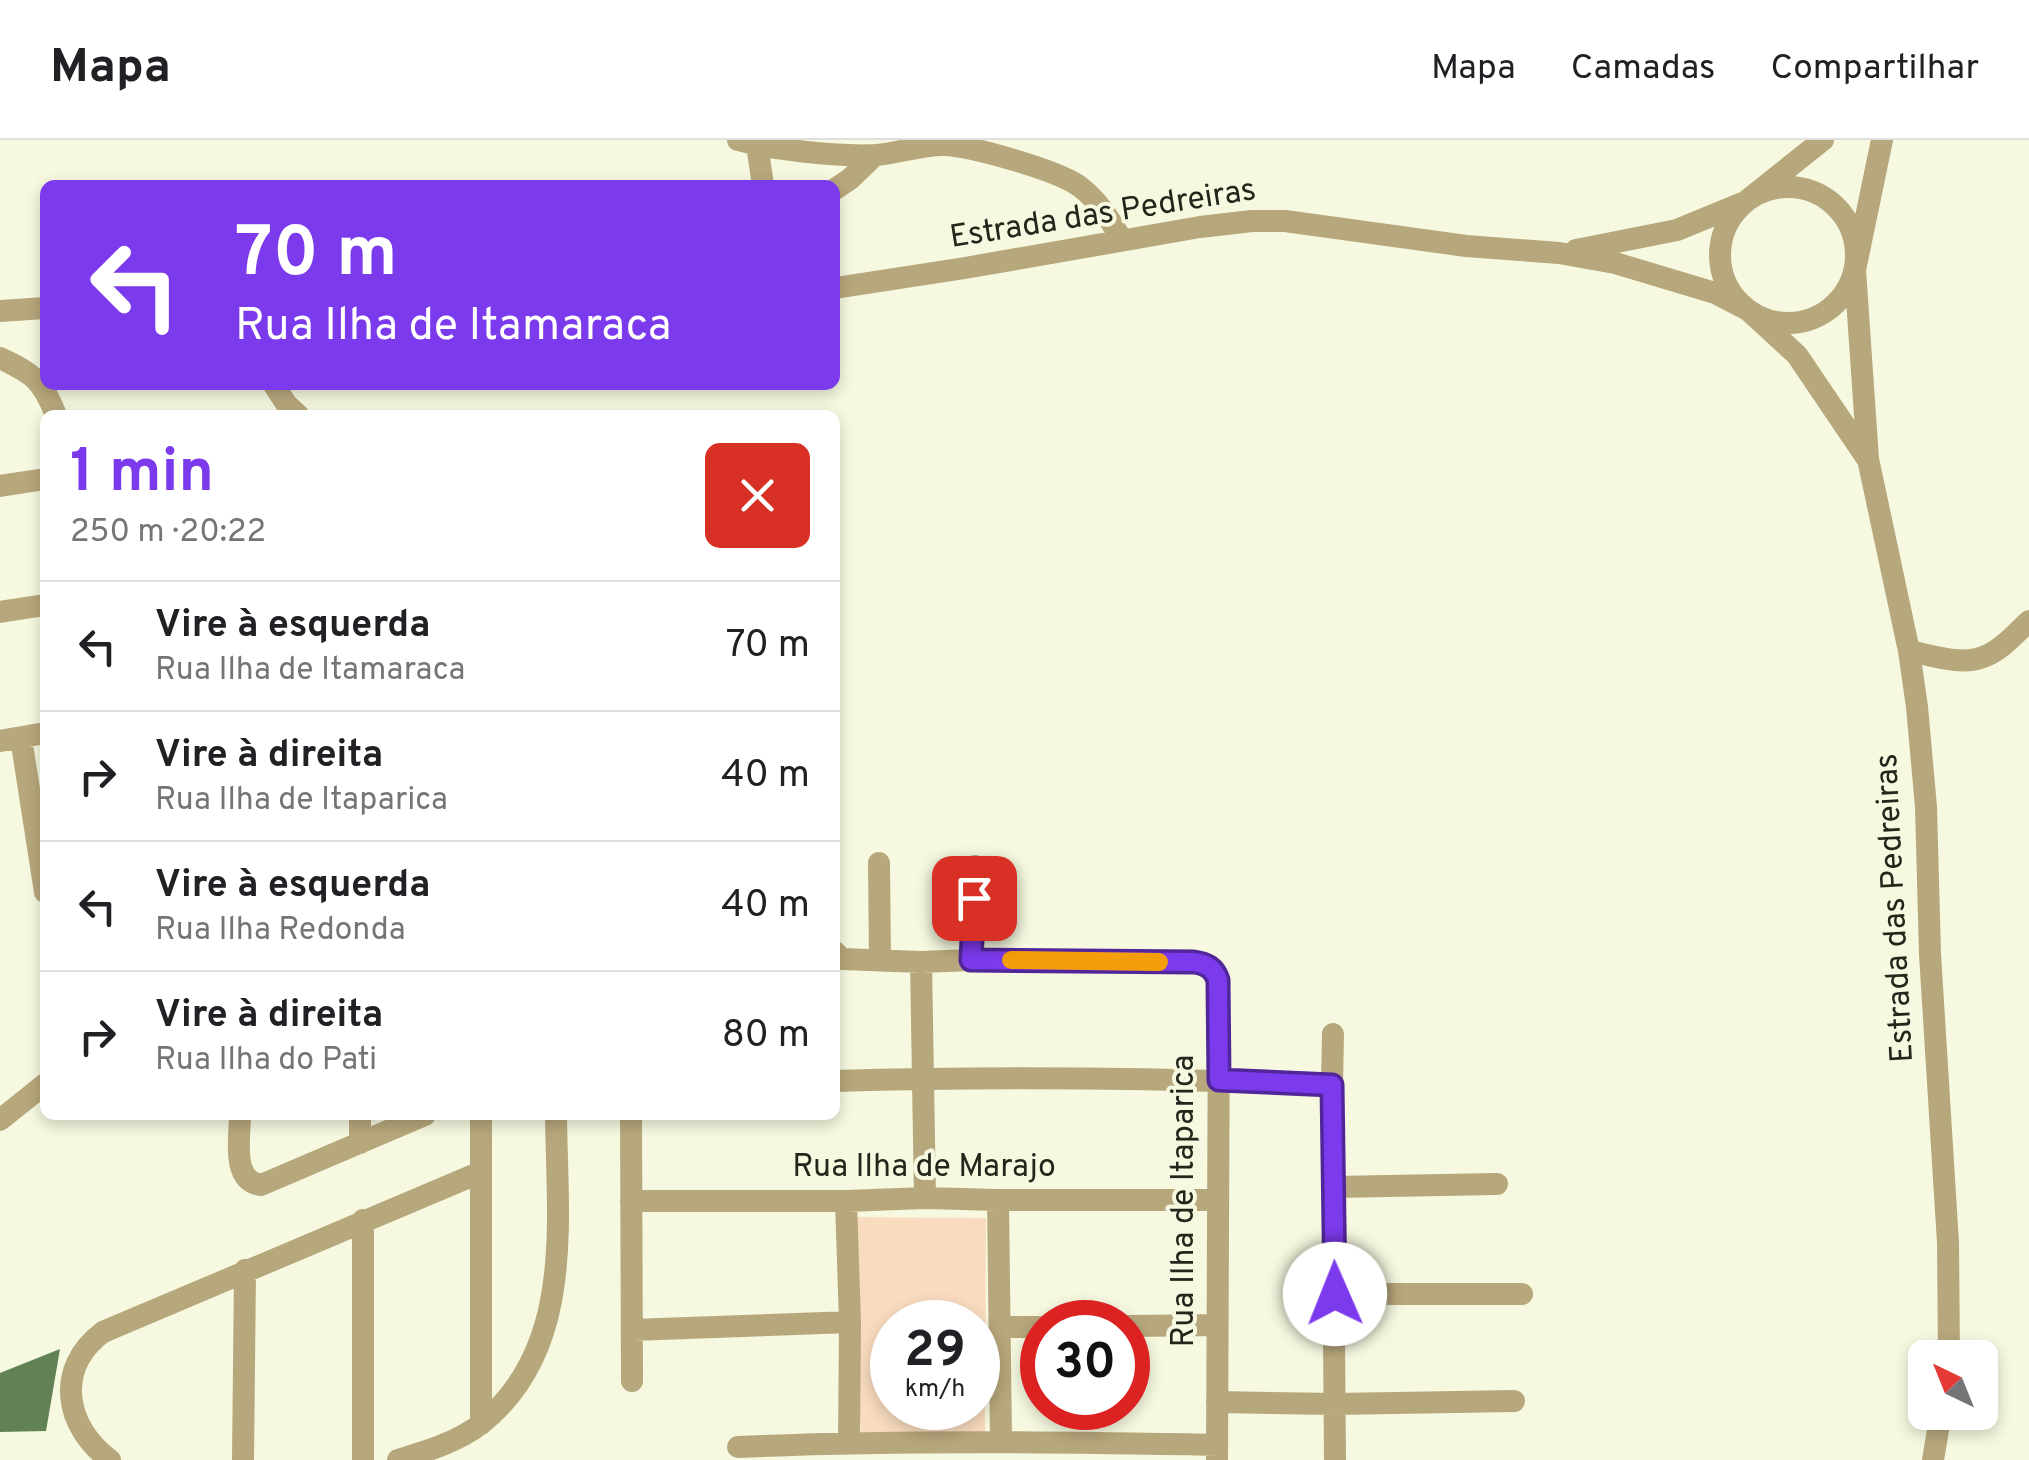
<!DOCTYPE html>
<html lang="pt">
<head>
<meta charset="utf-8">
<style>
  :root { --surface:#fff; --page:#f2f2f2; --text:#202124; --muted:#757577; --line:#e0e0e0; --accent:#7c3aed }
  body { margin:0; font-family:Overpass,sans-serif; background:var(--page); color:var(--text); height:100vh; display:flex; flex-direction:column; font-size:38px; white-space:nowrap }
  * { box-sizing:border-box; margin:0 }
  p { font-size:32px; color:var(--muted) }
  .icon { flex:none; width:55px; height:55px; fill:none; stroke:currentColor; stroke-width:2; stroke-linecap:round; stroke-linejoin:round }
  .map { position:relative; flex:1; overflow:hidden }
  .side { position:absolute; left:40px; top:270px; width:800px; height:710px; display:flex; flex-direction:column; background:var(--surface); border-radius:15px; box-shadow:0 5px 15px #0003 }
  .side>* { flex:none }
  .guide { position:absolute; left:40px; top:40px; width:800px; height:210px; border-radius:15px; box-shadow:0 5px 15px #0003; background:#7c3aed; color:#fff; overflow:hidden }
  .needle { width:65px; rotate:317deg }
  .buttons { position:absolute; left:1908px; top:1200px; display:grid; gap:20px }
  .buttons a { display:grid; place-items:center; width:90px; height:90px; border-radius:15px; background:var(--surface); box-shadow:0 5px 15px #0003; font-size:50px }
  .speed { position:absolute; left:870px; top:1160px; display:flex; gap:20px; font-size:50px; font-weight:700; text-align:center }
  .speed>* { display:grid; place-content:center; width:130px; height:130px; border-radius:50%; background:var(--surface); box-shadow:0 5px 15px #0003; line-height:1 }
  .speed small { font-size:25px; font-weight:400 }
  .speed .limit { border:15px solid #d22; background:#fff; color:#111 }
  .pin { position:absolute; display:grid; place-items:center; width:85px; height:85px; color:#fff; margin:-42px; border-radius:20px; box-shadow:0 5px 15px #0006 }
  .me { position:absolute; width:110px; margin:-55px; rotate:359deg; stroke-linejoin:round; filter:drop-shadow(0 0 8px #0008) }
  .turn { display:flex; align-items:center; gap:35px; height:210px; padding:0 30px; font-size:45px }
  .turn .icon { width:130px; height:130px; stroke-width:2.5 }
  .turn b { display:block; font-size:70px; line-height:85px }
  .round { display:grid; place-items:center; flex:none; width:105px; height:105px; border-radius:15px; background:var(--page) }
  .summary { display:flex; align-items:center; justify-content:space-between; height:170px; padding:0 30px }
  h1 { font-size:60px; font-weight:700; line-height:75px; color:var(--accent) }
  ul { padding:0; list-style:none }
  li { display:flex; align-items:center; gap:30px; height:130px; padding:0 30px; border-top:2px solid var(--line) }
  li div { flex:1 }
  li b { display:block; font-size:38px }
  li em { font-style:normal }
  header { display:flex; align-items:center; gap:60px; box-sizing:border-box; height:140px; padding:0 50px; background:var(--surface); border-bottom:2px solid var(--line) }
  header strong { font-size:48px }
  nav { display:flex; gap:55px; margin-inline-start:auto; font-size:35px }
  .map>svg:first-child { display:block }
  .green { fill:#f9dcbf; fill-rule:evenodd }
  .building { fill:#628155 }
  .lines { fill:none; stroke-linecap:round; stroke-linejoin:round }
  .minor { stroke:#b7a77c; stroke-width:22 }
  .route-casing { stroke:#51269a; stroke-width:25 }
  .route { stroke:#7c3aed; stroke-width:18 }
  .slow { stroke:#f59e0b; stroke-width:18 }
  .labels { text-anchor:middle; dominant-baseline:central; stroke-width:8; stroke-linejoin:round; paint-order:stroke }
  .street-label { font-size:32px; fill:#24261c; stroke:#f6f9e0 }
</style>
</head>
<body>
<header>
<strong>Mapa</strong>
<nav><a>Mapa</a><a>Camadas</a><a>Compartilhar</a></nav>
</header>
<div class="map">
<svg width="2029" height="1320" viewBox="0 0 2029 1320">
  <rect width="100%" height="100%" fill="#f6f9e0"/>
  <path class="green" d="M851,1077L986,1078L985,1298L861,1296ZM892,1182H978V1268H892Z"/>
  <path class="building" d="M60,1209L46,1291L0,1292V1233Z"/>
  <g class="lines">
    <path class="minor" d="M738,0C774,10 840,17 877,15C899,13 923,4 946,5C975,7 1056,30 1079,46C1098,60 1110,80 1122,100
      M1882,0L1855,130L1868,319L1909,511L1917,567L1926,667L1930,814L1948,1103L1949,1218
      M757,5L763,45
      M1720 115a68 68 0 1 1 136 0a68 68 0 1 1-136 0Z
      M835,49L850,39L875,15
      M1576,110L1677,90L1745,62L1823,0
      M835,148L965,128L1200,87L1252,81H1285L1466,106L1559,113L1615,123L1715,153L1748,170L1797,215L1866,317
      M0,171L45,168
      M0,218C34,234 42,240 56,275
      M274,245L287,265L298,275
      M0,346L45,339
      M0,472L45,465
      M1909,511C1931,515 1961,526 1983,517C2001,511 2016,493 2029,481
      M21,598L45,752
      M0,601L45,593
      M879,723L880,819
      M835,812L842,819L921,822L971,820L1195,822C1220,828 1217,839 1219,861L1217,1320
      M971,820L975,726
      M921,822L925,1058
      M1333,894L1332,945L1335,1320
      M835,941C1000,936 1166,938 1332,945
      M240,975C240,998 231,1041 261,1045L425,975
      M360,975V1003
      M631,975L632,1241
      M0,980L45,944
      M1333,1047L1497,1044
      M998,1060L1001,1301
      M631,1061H846L925,1058L998,1060H1217
      M846,1061L850,1182L849,1302
      M363,1080V1320
      M1335,1154H1522
      M1128,1186L1216,1185
      M1000,1187H1042
      M632,1190L850,1182
      M1217,1262L1335,1264L1514,1261
      M481,1284V975
      M738,1307C898,1300 1057,1302 1217,1305
      M110,1320C64,1286 55,1228 103,1192L481,1032
      M243,1320L245,1130
      M398,1320C427,1311 458,1302 482,1283C575,1208 557,1081 556,975
      M1933,1320L1941,1272"/>
  </g>
  <g class="lines">
    <g class="route-casing">
      <path id="route" d="M974,758L971,820L1194,822C1207,824 1214,828 1218,840L1219,940L1332,945L1335,1154"/>
    </g>
    <use href="#route" class="route"/>
    <path class="slow" d="M1011,820L1159,822"/>
  </g>
  <g class="labels">
    <g class="street-label">
      <text transform="translate(1103 75) rotate(-9)">Estrada das Pedreiras</text>
      <text transform="translate(1896 768) rotate(-93)">Estrada das Pedreiras</text>
      <text x="924" y="1028">Rua Ilha de Marajo</text>
      <text transform="translate(1185 1061) rotate(-90)">Rua Ilha de Itaparica</text>
    </g>
  </g>
</svg>
<div class="buttons">
<a><svg class="needle" viewBox="-14 -14 28 28"><path d="M0-13l5 13h-10z" fill="#e53935"/><path d="M0 13l5-13h-10z" fill="#757577"/></svg></a>
</div>
<div class="speed"><div>29<small>km/h</small></div><div class="limit">30</div></div>
<div class="pin" style="left:974px;top:758px;background:#d93025"><svg class="icon" aria-label="arrive" viewBox="0 0 24 24"><path d="M6 21V4h12l-3 4 3 4H6"/></svg></div>
<svg class="me" style="left:1335px;top:1154px" viewBox="-20 -20 40 40"><circle r="19" fill="#fff"/><path d="M0-13L10 11 0 6-10 11z" fill="#7c3aed"/></svg>
<div class="guide">
<div class="turn"><svg class="icon" aria-label="left" viewBox="0 0 24 24"><path d="M17 20v-9H6M10 6l-5 5 5 5"/></svg><div><b>70 m</b>Rua Ilha de Itamaraca</div></div>
</div>
<section class="side">
<div class="summary"><div><h1>1 min</h1><p>250 m · 20:22</p></div><a class="round" style="background:#d93025;color:#fff"><svg class="icon" aria-label="close" viewBox="0 0 24 24"><path d="M6 6l12 12M18 6L6 18"/></svg></a></div>
<ul>
<li><svg class="icon" aria-label="left" viewBox="0 0 24 24"><path d="M17 20v-9H6M10 6l-5 5 5 5"/></svg><div><b>Vire à esquerda</b><p>Rua Ilha de Itamaraca</p></div><em>70 m</em></li>
<li><svg class="icon" aria-label="right" viewBox="0 0 24 24"><path d="M7 20v-9h11M14 6l5 5-5 5"/></svg><div><b>Vire à direita</b><p>Rua Ilha de Itaparica</p></div><em>40 m</em></li>
<li><svg class="icon" aria-label="left" viewBox="0 0 24 24"><path d="M17 20v-9H6M10 6l-5 5 5 5"/></svg><div><b>Vire à esquerda</b><p>Rua Ilha Redonda</p></div><em>40 m</em></li>
<li><svg class="icon" aria-label="right" viewBox="0 0 24 24"><path d="M7 20v-9h11M14 6l5 5-5 5"/></svg><div><b>Vire à direita</b><p>Rua Ilha do Pati</p></div><em>80 m</em></li>
</ul>
</section>
</div>
</body>
</html>
